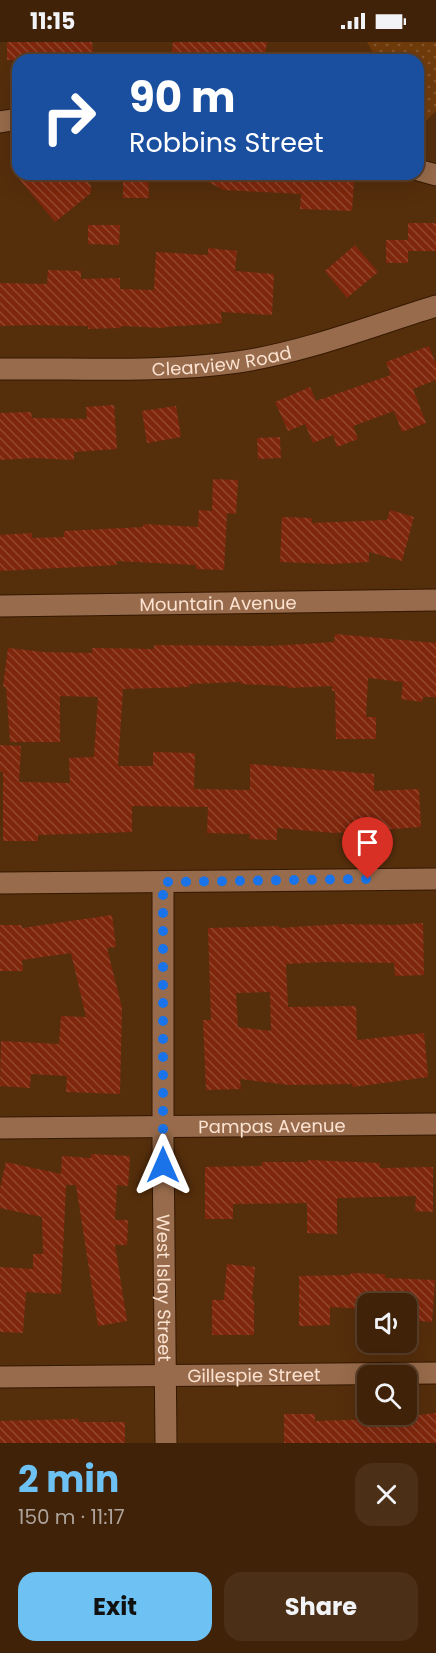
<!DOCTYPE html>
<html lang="en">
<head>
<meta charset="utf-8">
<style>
  :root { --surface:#402209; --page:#4b2f17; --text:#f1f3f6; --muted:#aea49c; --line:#593f2a; --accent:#6ec2f3 }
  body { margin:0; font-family:Poppins,sans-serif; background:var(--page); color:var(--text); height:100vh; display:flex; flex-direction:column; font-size:22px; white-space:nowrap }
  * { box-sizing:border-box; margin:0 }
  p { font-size:20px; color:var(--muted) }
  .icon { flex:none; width:33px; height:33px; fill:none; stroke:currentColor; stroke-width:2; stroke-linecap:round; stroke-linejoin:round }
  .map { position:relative; height:1401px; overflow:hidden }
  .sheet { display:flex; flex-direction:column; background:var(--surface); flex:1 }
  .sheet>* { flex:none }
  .hud { position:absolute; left:12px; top:12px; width:412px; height:126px; border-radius:18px; box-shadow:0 6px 24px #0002,0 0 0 2px var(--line); background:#1a4fa0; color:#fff; overflow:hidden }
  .buttons { position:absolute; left:357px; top:1251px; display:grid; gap:12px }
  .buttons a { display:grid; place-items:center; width:60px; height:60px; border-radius:12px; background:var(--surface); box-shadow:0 6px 24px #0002,0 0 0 2px var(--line); font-size:30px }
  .pin { position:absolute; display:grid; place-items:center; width:51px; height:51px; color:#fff; margin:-62px -26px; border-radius:50% 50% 50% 0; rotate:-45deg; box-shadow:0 0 6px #0007 }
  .pin .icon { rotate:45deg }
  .me { position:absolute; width:66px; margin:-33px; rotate:0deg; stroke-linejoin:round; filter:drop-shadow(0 0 4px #0008) }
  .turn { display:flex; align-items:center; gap:21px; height:126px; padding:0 18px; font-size:27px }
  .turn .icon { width:78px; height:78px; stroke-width:2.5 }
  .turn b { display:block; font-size:42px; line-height:51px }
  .round { display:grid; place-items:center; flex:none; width:63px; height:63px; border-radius:18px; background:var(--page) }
  .head { display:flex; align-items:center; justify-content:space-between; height:102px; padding:0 18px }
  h1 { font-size:36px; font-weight:700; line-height:45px; color:var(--accent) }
  .button { display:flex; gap:12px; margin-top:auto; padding:12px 18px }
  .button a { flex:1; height:69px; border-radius:18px; background:var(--accent); color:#111; font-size:24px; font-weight:700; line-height:69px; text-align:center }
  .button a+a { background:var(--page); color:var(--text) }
  .status { display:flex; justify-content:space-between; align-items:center; height:42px; padding:0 30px; background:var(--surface); direction:ltr }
  .status svg { height:16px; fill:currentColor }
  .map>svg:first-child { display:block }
  .grass { fill:url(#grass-dots) }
  .building { fill:url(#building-back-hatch); fill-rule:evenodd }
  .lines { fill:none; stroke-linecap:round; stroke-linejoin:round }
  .minor-casing { stroke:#351801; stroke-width:23 }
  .minor { stroke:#976b4b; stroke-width:21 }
  .route { stroke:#1a73e8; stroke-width:10; stroke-dasharray:0 18 }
  .labels { text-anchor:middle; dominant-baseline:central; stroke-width:6; stroke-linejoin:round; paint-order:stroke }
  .street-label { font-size:18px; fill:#fce2d1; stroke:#2e1c0e }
</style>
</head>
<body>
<div class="status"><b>11:15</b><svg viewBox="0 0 49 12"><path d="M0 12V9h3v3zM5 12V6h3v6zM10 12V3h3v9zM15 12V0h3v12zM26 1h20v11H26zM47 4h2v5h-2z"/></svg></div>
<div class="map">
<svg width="436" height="1401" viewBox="0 0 436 1401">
  <defs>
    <pattern id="grass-dots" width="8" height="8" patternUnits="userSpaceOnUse" patternTransform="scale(1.5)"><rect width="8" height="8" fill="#703b0b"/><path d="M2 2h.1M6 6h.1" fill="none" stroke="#85572e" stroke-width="1.8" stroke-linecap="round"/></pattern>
    <pattern id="building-back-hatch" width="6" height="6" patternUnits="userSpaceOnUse" patternTransform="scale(1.5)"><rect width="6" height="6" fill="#7f270c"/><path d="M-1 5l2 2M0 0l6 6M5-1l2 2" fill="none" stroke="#92462e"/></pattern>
  </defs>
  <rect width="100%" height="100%" fill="#552e0c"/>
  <path class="grass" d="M367,0H436V69L419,86L418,18H377Z"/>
  <path class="building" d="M7,0H92L94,18H7Z
    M173,0H267L264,18H212V16L172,10Z
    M15,132H81L91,144V151L55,180Z
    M123,132H148L149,156H123Z
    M192,132H293V135L354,138L352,169L300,167L301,152L224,148Z
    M408,181H436V209H408V221H386V198H408Z
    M88,183H120L119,203L88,202Z
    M355,203L378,230L347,256L325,229Z
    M208,206L237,209L235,229L274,232L272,273L221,270L222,281L165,285L164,286L121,284V286L88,287V284L32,283L0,284V241L47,242L48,228L81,229V237L120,236V247L154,248L156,210L208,213Z
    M429,304L436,322V338L413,347L426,381L402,390L394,369L353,384L358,397L337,405L333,393L313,401L305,382L288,389L275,360L310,345L316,359L391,333L386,320Z
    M114,363L117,407L74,410V418L33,416L0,418V371L31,370L32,376L87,377L86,365Z
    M176,364L181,395L147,401L142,369Z
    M280,395L281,416L258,417L257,396Z
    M213,437L238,438L236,472L227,471L224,528L196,527V523L116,519L117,523L0,529V493L32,491V496L64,495V489L143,485V482L198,485L199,468L212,469Z
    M390,468L414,475L402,519L369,510V520L331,522L280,520L282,475L312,476V481L387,478Z
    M335,592L436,601V655H423L422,660L401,657L403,640L368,636L366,675H376V697H336L335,649H332V644L288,646L287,644L241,642V640L189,642L190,645L123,647L118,724H153V710L195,711L194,747L250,748V722L374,732V749L419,747L421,785L334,791L277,786V798L249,797L250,792L207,791L208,765L132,764V790L38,793V799H3V730L0,729V703L21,704L19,740L70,741L69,716L94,715L98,655L60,654V700H10L6,645H3L8,606L44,610L92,611V606L154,607V603L270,604L334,600Z
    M112,873L116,905L107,906L122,966L120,1052L66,1050L67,1034L31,1032L30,1046L0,1044L1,999L59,1002L61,974L86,975L71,911L22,918L23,929H0V883H22V886Z
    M423,881L424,933L395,934L394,921L324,920L286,922L288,965L356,964L357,998L424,991L428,1035L353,1045L352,1042L289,1043L240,1037L241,1047L206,1048L203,978H211L208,886L279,884V886L341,882L394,883ZM270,950L271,989L238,985L236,951Z
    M91,1112L130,1114L128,1144L117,1143L115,1178H128L127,1203H115L127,1279L98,1284L76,1143H66L61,1252L26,1250L23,1291L0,1290V1225L33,1227V1212H43L42,1175L0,1166V1147L6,1120L61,1132L62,1114L91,1116Z
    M308,1118L380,1121V1126L433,1125V1170L415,1169L416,1154L337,1156V1192L307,1191V1161L233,1162V1177H205V1125L262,1124V1120H308Z
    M227,1222L255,1225L252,1258H254V1293H212V1258H224Z
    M351,1231L385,1232V1236L435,1238L432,1280L406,1278V1262H368V1267L330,1265V1283L299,1284V1234L350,1233Z
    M436,1371V1401H284V1372H315V1379L383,1377V1372H402V1375Z
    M79,1377V1380H125V1401H0V1379Z"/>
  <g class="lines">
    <g class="minor-casing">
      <g id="minor">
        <path d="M0,80L18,77"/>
        <path d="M418,128L436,133"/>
        <path id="s1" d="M0,327C79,326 160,331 238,320C306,310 371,284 436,264"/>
        <path id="s2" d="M0,564L436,558"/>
        <path id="s3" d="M163,840V1100L166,1401"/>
        <path d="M0,841L436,837"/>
        <path id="s4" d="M0,1086L436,1082"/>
        <path id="s5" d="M0,1335L436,1331"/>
      </g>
    </g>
    <use href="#minor" class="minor"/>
  </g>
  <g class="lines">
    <path class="route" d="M163,1123V840L368,837"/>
  </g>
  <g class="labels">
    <g class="street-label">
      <text stroke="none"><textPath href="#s1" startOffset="222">Clearview Road</textPath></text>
      <text stroke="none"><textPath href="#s2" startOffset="218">Mountain Avenue</textPath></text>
      <text stroke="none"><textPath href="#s4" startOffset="272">Pampas Avenue</textPath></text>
      <text stroke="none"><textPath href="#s3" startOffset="406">West Islay Street</textPath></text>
      <text stroke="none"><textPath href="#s5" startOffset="254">Gillespie Street</textPath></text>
    </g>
  </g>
</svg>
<div class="buttons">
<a><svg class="icon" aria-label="sound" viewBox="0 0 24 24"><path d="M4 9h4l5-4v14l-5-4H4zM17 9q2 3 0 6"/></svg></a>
<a><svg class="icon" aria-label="search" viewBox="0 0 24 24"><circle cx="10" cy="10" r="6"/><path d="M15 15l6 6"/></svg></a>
</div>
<div class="pin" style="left:368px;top:837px;background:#d93025"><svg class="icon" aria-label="arrive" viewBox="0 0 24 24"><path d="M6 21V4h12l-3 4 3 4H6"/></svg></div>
<svg class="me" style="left:163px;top:1123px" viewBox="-20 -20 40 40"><path d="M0-17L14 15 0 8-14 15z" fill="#1a73e8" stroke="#fff" stroke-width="4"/></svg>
<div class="hud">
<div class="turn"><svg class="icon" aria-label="right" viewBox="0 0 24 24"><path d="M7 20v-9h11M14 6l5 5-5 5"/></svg><div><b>90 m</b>Robbins Street</div></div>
</div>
</div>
<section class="sheet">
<div class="head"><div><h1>2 min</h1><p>150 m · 11:17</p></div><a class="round"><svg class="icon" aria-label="close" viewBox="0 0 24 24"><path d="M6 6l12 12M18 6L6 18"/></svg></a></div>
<div class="button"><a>Exit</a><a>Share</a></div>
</section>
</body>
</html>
